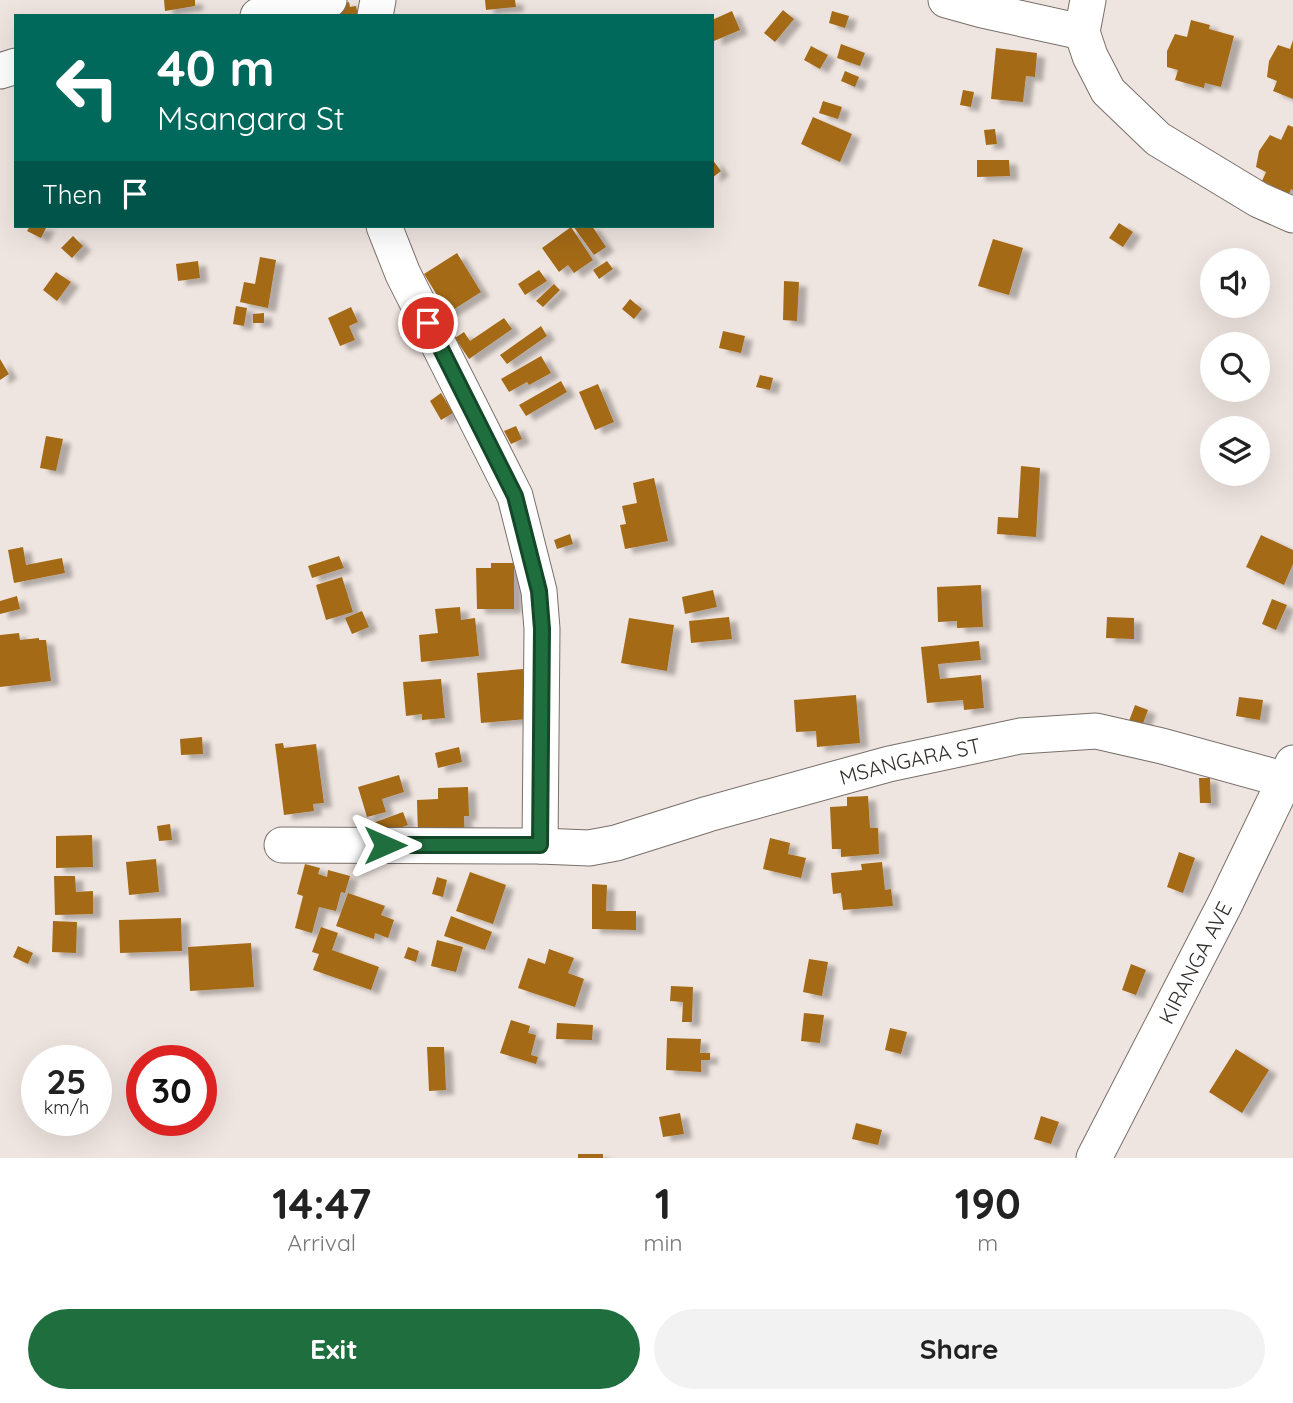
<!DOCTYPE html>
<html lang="en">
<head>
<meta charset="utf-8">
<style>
  :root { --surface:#fff; --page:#f2f2f2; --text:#222; --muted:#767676; --accent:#1f6e3e }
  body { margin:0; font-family:Quicksand,sans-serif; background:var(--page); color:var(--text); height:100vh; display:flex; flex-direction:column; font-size:26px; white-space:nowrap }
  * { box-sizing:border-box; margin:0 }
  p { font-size:23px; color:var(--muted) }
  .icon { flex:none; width:38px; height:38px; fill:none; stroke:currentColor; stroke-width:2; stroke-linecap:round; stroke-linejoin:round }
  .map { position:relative; height:1158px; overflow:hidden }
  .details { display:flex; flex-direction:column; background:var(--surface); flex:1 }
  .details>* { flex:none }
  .guide { position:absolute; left:14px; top:14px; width:700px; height:214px; border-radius:0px; box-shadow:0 7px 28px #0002; background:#00695c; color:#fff; overflow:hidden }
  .fabs { position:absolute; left:1200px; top:248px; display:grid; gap:14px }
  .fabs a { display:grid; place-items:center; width:70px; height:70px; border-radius:50%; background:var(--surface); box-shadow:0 7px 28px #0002; font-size:35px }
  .speed { position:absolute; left:21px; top:1045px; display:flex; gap:14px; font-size:35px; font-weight:700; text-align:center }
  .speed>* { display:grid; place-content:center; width:91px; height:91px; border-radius:50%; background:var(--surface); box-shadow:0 7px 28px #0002; line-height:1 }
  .speed small { font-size:18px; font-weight:400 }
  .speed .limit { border:10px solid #d22; background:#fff; color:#111 }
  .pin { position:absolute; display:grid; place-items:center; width:60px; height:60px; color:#fff; margin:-30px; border:4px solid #fff; border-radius:50%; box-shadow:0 2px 7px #0007 }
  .me { position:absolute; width:77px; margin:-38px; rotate:90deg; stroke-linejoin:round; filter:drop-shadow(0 0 5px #0008) }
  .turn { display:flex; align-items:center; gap:24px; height:147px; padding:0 28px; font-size:32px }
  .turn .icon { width:91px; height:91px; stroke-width:2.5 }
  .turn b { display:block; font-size:49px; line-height:60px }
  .then { display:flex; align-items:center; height:66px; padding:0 28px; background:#0003; gap:14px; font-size:26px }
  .eta { display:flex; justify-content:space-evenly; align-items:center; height:119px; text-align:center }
  .eta b { font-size:42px; font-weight:800; line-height:49px }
  .button { display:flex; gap:14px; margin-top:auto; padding:14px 28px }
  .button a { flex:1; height:80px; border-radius:42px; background:var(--accent); color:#fff; font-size:28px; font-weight:800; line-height:80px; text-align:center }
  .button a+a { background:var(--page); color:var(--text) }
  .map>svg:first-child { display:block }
  .building { fill:#a46a18; filter:url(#shadow) }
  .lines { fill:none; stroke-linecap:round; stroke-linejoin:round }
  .minor-casing { stroke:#786f6a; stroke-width:37 }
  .minor { stroke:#fff; stroke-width:35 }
  .route-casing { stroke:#144828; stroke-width:18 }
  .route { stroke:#1f6e3e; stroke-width:12 }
  .labels { text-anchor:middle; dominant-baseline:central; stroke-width:7; stroke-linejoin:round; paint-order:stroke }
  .street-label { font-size:21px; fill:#322f2d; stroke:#fff }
</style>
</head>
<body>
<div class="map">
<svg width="1293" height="1158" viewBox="0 0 1293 1158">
  <defs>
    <filter id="shadow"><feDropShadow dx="8" dy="4.5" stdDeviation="2" flood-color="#0004"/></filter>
  </defs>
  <rect width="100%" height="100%" fill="#efe5e0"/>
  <path class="building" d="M164,0H195V6L165,11Z
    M485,0H515L516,7L486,10Z
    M349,2L350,7L356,6L358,16H320L318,8Z
    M783,10L794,19L775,42L764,33Z
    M732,11L740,30L714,41L712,20Z
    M832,11L849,16L845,28L829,23Z
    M1191,20L1210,25L1209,29L1234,36L1221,87L1205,83L1204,88L1175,80L1178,70L1167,67V51L1175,34L1187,37Z
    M1293,40V99L1273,91L1277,81L1267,77L1269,61L1278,45L1290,49Z
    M841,44L865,53L860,66L837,58Z
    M811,46L828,55L820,69L804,60Z
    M996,48L1037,53L1035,77L1026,76L1023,102L991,99Z
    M845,71L859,77L855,87L841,81Z
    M963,90L974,92L971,107L960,105Z
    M823,101L842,107L838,119L819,113Z
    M813,117L852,134L840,162L801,144Z
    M1288,125L1293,127V190L1291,189L1289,194L1262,181L1266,172L1256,167L1259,151L1270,135L1281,140Z
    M995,129L997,144L986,145L984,130Z
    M712,159L721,171L712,178Z
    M977,160H1009L1010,176L977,177Z
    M1119,223L1133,232L1123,247L1109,238Z
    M30,226H47L41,238L27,231Z
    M573,226H592L606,247L594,255Z
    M571,227L593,260L574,273L568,265L559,272L542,248Z
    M73,236L83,246L72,258L61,248Z
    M993,239L1023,248L1009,295L978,286Z
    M457,253L481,292L448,313L424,274Z
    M260,257L276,260L268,308L240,302L244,282L255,284Z
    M198,261L200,278L178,281L176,264Z
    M607,261L613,269L599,279L593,270Z
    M539,270L547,281L525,295L518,284Z
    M56,272L71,282L57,301L43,290Z
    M784,281L799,282L797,321L783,320Z
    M554,284L560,290L543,307L536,301Z
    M630,299L642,309L634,319L622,309Z
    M236,306L247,308L244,326L233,324Z
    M351,307L358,322L349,326L355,340L340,346L328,318Z
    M264,313V323H253V314Z
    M504,318L512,329L469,359L455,338L464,332L470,341Z
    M541,326L547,336L507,364L500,355Z
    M723,331L745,336L741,353L719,348Z
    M541,356L551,373L529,385L527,382L509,392L501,379Z
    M0,359L9,374L0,380Z
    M760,375L773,378L770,390L756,387Z
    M561,381L567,392L526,416L519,405Z
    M598,384L614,422L595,430L579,392Z
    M441,393L453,413L441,420L430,401Z
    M516,426L522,439L511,444L504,431Z
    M46,436L63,439L56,471L40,468Z
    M1021,466L1040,468L1036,537L997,534L998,517L1018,518Z
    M654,478L668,541L625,549L620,525L626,524L622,506L637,503L633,483Z
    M570,534L573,544L557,549L554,540Z
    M1261,535L1293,550V564L1284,585L1246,567Z
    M23,547L26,565L62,558L65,573L14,583L8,550Z
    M339,556L344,568L312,578L308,566Z
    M491,563H514V609H477L476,568H491Z
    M342,577L353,612L326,620L316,585Z
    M981,585L983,627L957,628V621L938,622L937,587Z
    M713,590L717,607L685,614L682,597Z
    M17,596L20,609L0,614V601Z
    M1272,599L1287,605L1276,630L1262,624Z
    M460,607L461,620L475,618L479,656L421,662L419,635L438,633L435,609Z
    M362,611L369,627L352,634L345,618Z
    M729,617L732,639L691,643L689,621Z
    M1107,617L1134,618V639L1106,638Z
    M629,618L674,625L667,671L621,663Z
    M19,633L20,640L39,638V640H46L51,681L0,687V635Z
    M979,641L981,660L938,664L940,679L981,675L984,708L964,710L963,700L927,703L921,647Z
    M523,669L527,719L481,723L477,673Z
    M441,679L445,718L422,720V714L406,716L403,682Z
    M856,695L860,743L817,747L816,731L796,732L794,700Z
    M1239,697L1263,700L1260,720L1236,716Z
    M1135,705L1148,710L1142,726L1129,721Z
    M202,737L203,754L181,755L180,739Z
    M283,743L284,748L316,744L324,803L313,804L314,811L284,815L275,744Z
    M459,747L462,762L438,768L435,753Z
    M399,775L404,792L382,799L386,812L367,817L358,787Z
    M1199,778H1210L1211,803H1200Z
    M468,787L469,816H464L465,842L418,838L417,800L438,799V788Z
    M868,796L870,828H878L879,854L841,857V849H832L830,807L847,806V797Z
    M403,812L408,825L375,837L370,824Z
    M170,824L172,840L159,841L157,826Z
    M92,835L93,867L56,868V836Z
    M770,838L790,843L788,854L806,858L801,878L763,869Z
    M1179,852L1195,858L1183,893L1167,887Z
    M156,859L159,892L129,895L126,862Z
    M882,862L885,890L891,889L893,906L843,910L841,893L833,894L831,873L862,870L861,864Z
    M305,864L320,868L318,874L327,877L328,870L350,876L345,893L341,892L336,911L319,907L312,933L295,928L303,896L297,894Z
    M470,872L506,885L493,924L456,911Z
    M54,876H75L76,892L93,891V914L55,915Z
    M437,877L447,880L443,897L432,894Z
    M592,884L607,885L606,911H636V930L592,929Z
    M348,893L385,906L381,915L394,920L388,938L375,933L374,939L336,926Z
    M451,916L492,932L485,950L444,936Z
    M181,918L182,951L120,953L119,920Z
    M53,921L77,922L76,953L52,952Z
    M321,927L338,933L332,950L379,967L371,990L313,970L319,954L312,952Z
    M437,940L463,947L456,972L431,966Z
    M251,943L254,987L190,991L188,947Z
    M18,946L33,953L28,964L13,957Z
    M408,947L419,951L416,962L404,958Z
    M549,949L574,958L568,973L584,979L575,1007L518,988L528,958L545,964Z
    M809,959L828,962L822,996L803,992Z
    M1131,964L1146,970L1136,995L1122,990Z
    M671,986L693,987L692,1022H682L683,1002L670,1001Z
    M804,1013L824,1015L820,1043L801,1041Z
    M511,1020L530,1026L528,1033L536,1035L531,1055L538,1057L536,1064L500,1053Z
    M557,1023L593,1025L592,1040L556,1039Z
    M890,1028L907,1032L901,1054L885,1050Z
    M667,1038L701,1039L700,1053H710V1060H701V1072L666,1070Z
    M427,1047H444L446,1090L429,1091Z
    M1236,1049L1269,1070L1242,1113L1209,1092Z
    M680,1113L684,1134L663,1137L659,1117Z
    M1041,1116L1059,1122L1051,1144L1034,1139Z
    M856,1123L882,1130L878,1145L852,1139Z
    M578,1154H603V1158H578Z"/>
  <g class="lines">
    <g class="minor-casing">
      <g id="minor">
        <path d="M946,0L982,10L1082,32"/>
        <path d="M1088,0L1082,32L1090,56L1108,91L1158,139L1259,200L1293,215"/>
        <path d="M258,16L329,0"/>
        <path d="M375,16L378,0"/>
        <path d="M0,71L16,66"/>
        <path d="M384,226L403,274L515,496L539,591L542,629L540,846"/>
        <path id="s1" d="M282,845L540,846L589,848L616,843L708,814L889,764L1020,736L1096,731L1162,746L1293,782"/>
        <path id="s2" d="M1094,1158L1225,904L1293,763"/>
      </g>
    </g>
    <use href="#minor" class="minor"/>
  </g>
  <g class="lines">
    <g class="route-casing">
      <path id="route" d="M385,845H540L542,629L539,591L515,496L428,323"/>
    </g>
    <use href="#route" class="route"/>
  </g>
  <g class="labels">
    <g class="street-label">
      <text stroke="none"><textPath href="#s1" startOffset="640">MSANGARA ST</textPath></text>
      <text stroke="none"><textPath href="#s2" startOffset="220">KIRANGA AVE</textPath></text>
    </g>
  </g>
</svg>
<div class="fabs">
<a><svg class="icon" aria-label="sound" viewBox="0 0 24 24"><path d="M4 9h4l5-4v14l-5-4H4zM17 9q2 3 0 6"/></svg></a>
<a><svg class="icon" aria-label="search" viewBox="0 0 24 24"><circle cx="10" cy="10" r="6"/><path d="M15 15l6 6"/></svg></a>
<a><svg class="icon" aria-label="layers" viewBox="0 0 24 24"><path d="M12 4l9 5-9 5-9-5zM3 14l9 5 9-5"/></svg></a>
</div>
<div class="speed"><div>25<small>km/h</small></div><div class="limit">30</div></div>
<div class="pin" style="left:428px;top:323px;background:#d93025"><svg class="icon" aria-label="arrive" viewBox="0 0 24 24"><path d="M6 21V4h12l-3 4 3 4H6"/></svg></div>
<svg class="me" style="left:385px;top:845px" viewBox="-20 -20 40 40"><path d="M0-17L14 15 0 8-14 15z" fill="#1f6e3e" stroke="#fff" stroke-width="4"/></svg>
<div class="guide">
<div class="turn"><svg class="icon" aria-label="left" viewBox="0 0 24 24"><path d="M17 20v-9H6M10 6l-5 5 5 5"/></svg><div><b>40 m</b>Msangara St</div></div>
<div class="then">Then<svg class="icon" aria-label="arrive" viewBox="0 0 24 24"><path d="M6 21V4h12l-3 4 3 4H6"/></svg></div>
</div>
</div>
<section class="details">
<div class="eta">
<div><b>14:47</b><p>Arrival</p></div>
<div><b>1</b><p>min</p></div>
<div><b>190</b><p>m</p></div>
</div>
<div class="button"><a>Exit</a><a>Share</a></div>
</section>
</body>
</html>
